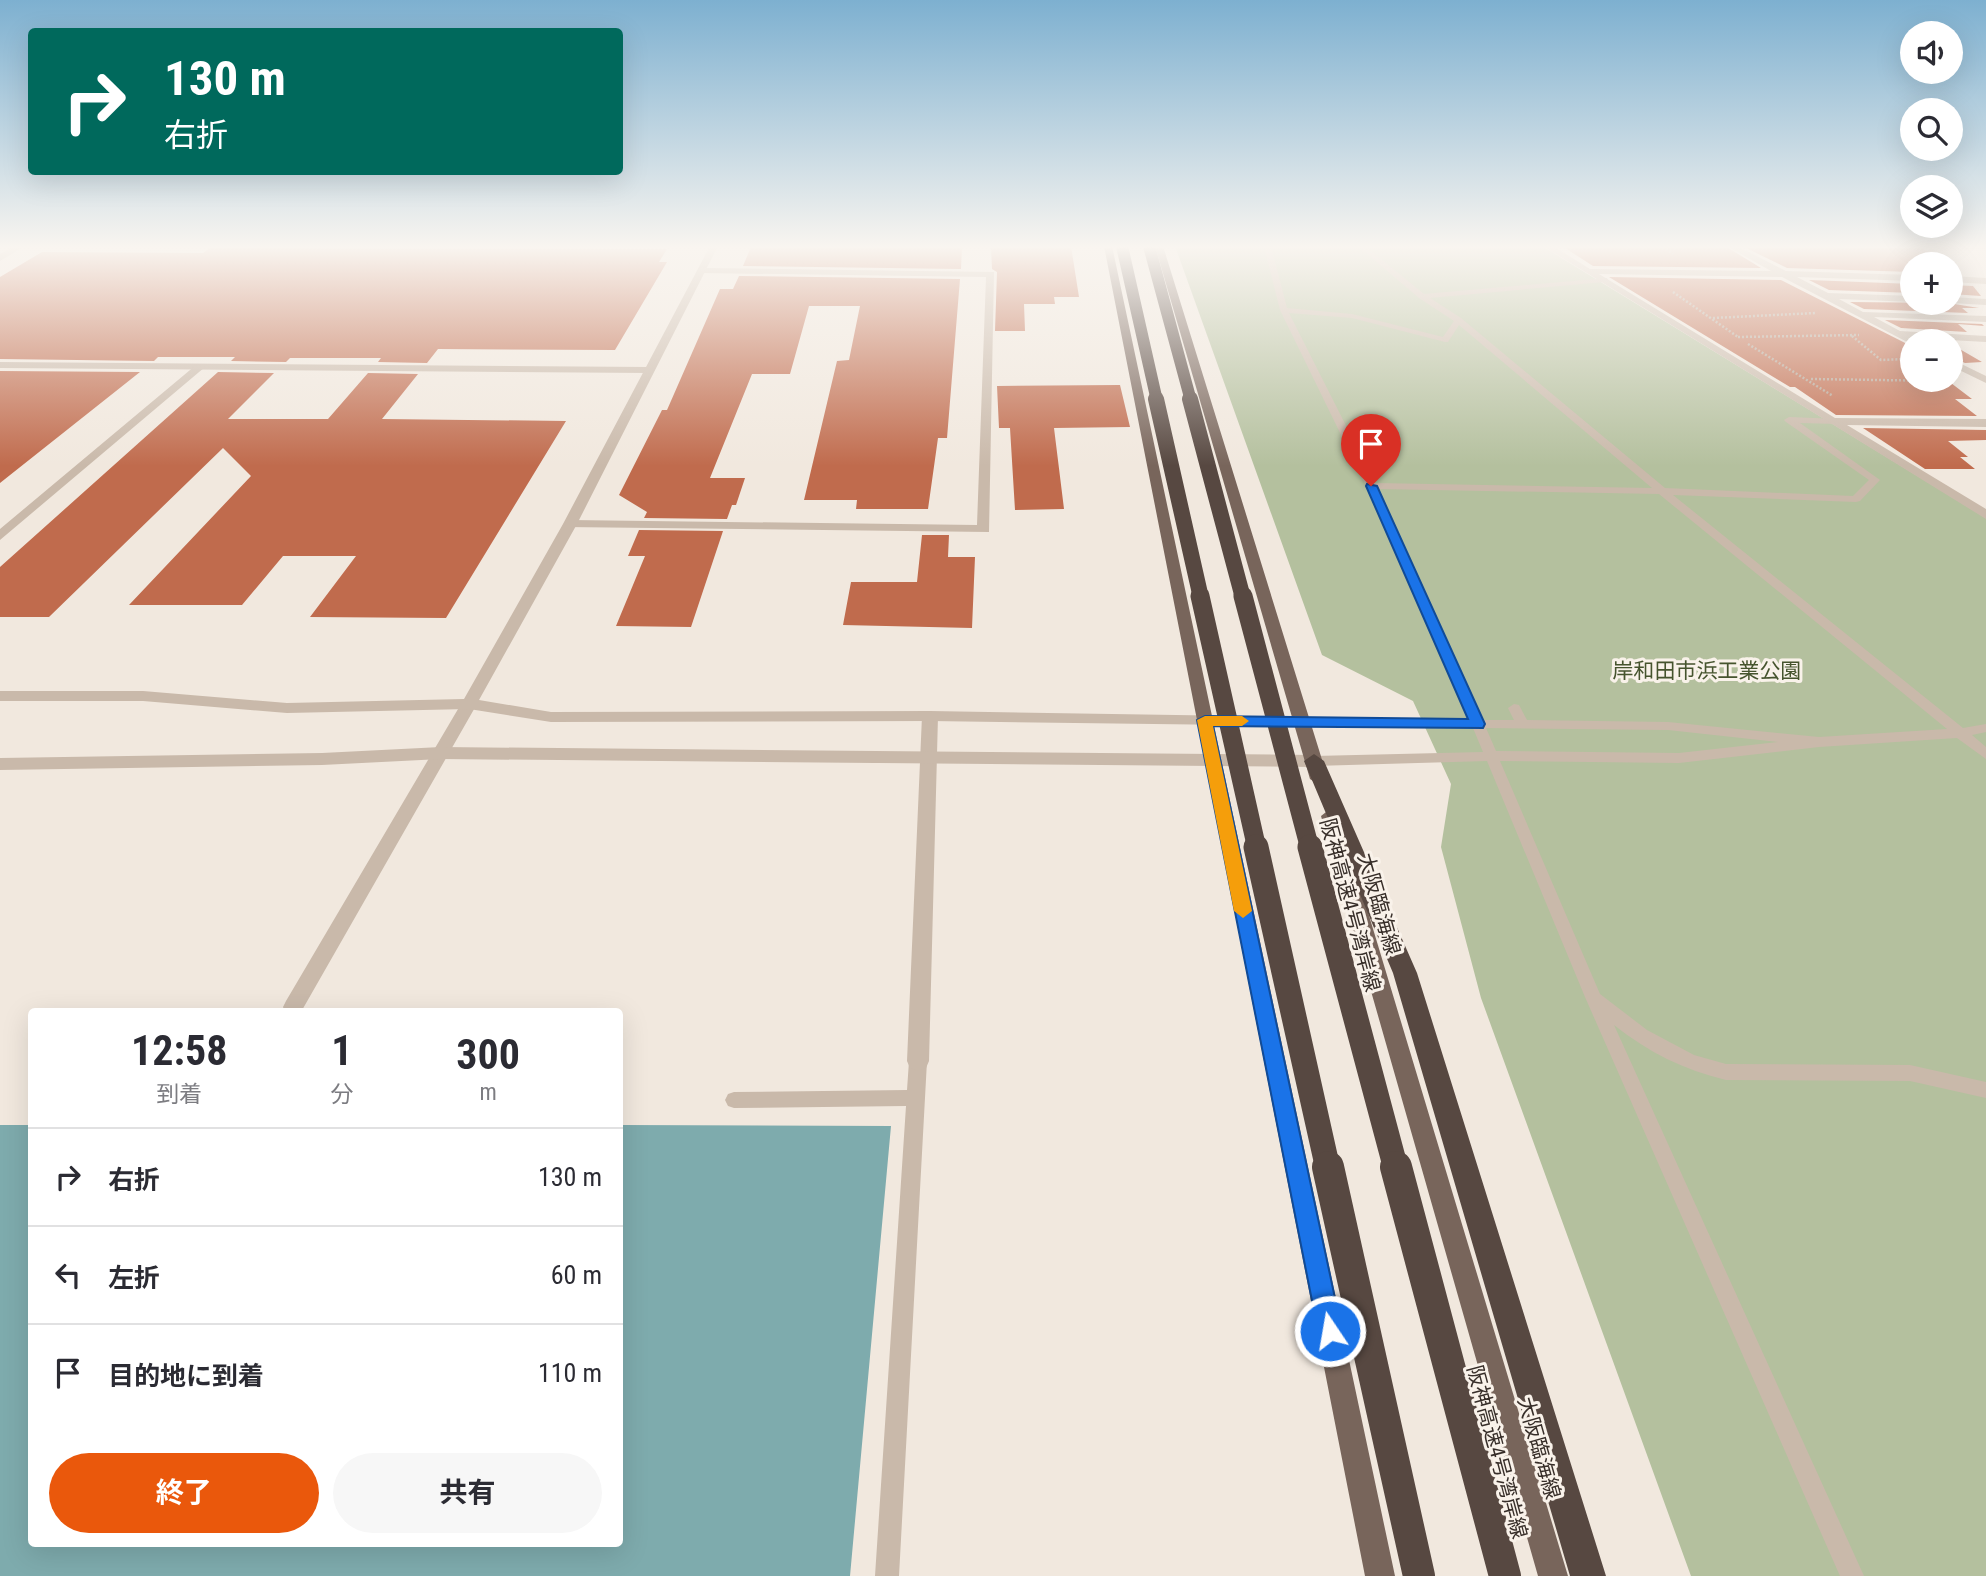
<!DOCTYPE html>
<html lang="ja">
<head>
<meta charset="utf-8">
<style>
  :root { --surface:#fff; --page:#f7f7f7; --text:#2b2b33; --muted:#7c7c81; --line:#e1e1e2; --accent:#ea580c }
  body { margin:0; font-family:"Roboto Condensed","Noto Sans JP",sans-serif; background:var(--page); color:var(--text); height:100vh; display:flex; flex-direction:column; font-size:26px; white-space:nowrap }
  * { box-sizing:border-box; margin:0 }
  p { font-size:23px; color:var(--muted) }
  .icon { flex:none; width:38px; height:38px; fill:none; stroke:currentColor; stroke-width:2; stroke-linecap:round; stroke-linejoin:round }
  .map { position:relative; flex:1; overflow:hidden }
  .drawer { position:absolute; left:28px; top:1008px; width:595px; height:539px; display:flex; flex-direction:column; background:var(--surface); border-radius:7px; box-shadow:0 7px 28px #0002 }
  .drawer>* { flex:none }
  .top-card { position:absolute; left:28px; top:28px; width:595px; height:147px; border-radius:7px; box-shadow:0 7px 28px #0002; background:#00695c; color:#fff; overflow:hidden }
  .controls { position:absolute; left:1900px; top:21px; display:grid; gap:14px }
  .controls a { display:grid; place-items:center; width:63px; height:63px; border-radius:50%; background:var(--surface); box-shadow:0 7px 28px #0002; font-size:35px }
  .pin { position:absolute; display:grid; place-items:center; width:60px; height:60px; color:#fff; margin:-72px -30px; border-radius:50% 50% 50% 0; rotate:-45deg; box-shadow:0 0 7px #0007 }
  .pin .icon { rotate:45deg }
  .me { position:absolute; width:77px; margin:-38px; rotate:348deg; stroke-linejoin:round; filter:drop-shadow(0 0 5px #0008) }
  .turn { display:flex; align-items:center; gap:24px; height:147px; padding:0 21px; font-size:32px }
  .turn .icon { width:91px; height:91px; stroke-width:2.5 }
  .turn b { display:block; font-size:49px; line-height:60px }
  .eta { display:flex; justify-content:space-evenly; align-items:center; height:119px; text-align:center }
  .eta b { font-size:42px; font-weight:700; line-height:49px }
  .button { display:flex; gap:14px; margin-top:auto; padding:14px 21px }
  .button a { flex:1; height:80px; border-radius:42px; background:var(--accent); color:#fff; font-size:28px; font-weight:700; line-height:80px; text-align:center }
  .button a+a { background:var(--page); color:var(--text) }
  ul { padding:0; list-style:none }
  li { display:flex; align-items:center; gap:21px; height:98px; padding:0 21px; border-top:2px solid var(--line) }
  li div { flex:1 }
  li b { display:block; font-size:26px }
  li em { font-style:normal }
  .map>svg:first-child { display:block }
  .green { fill:#b4c09e }
  .water { fill:#7eabad }
  .building { fill:#c06b4d }
  .lines { fill:none; stroke-linecap:round; stroke-linejoin:round }
  .path { stroke:#b5a394; stroke-width:2.5; stroke-dasharray:2 2; stroke-linecap:butt }
  .service { fill:#c9b9aa; fill-rule:evenodd }
  .minor { fill:#c9b9aa; fill-rule:evenodd }
  .tertiary { fill:#c9b9aa; fill-rule:evenodd }
  .primary { fill:#78655b; fill-rule:evenodd }
  .motorway { fill:#574841; fill-rule:evenodd }
  .motorway-bridge-far4 { stroke:#574841; stroke-width:12 }
  .motorway-bridge-far3 { stroke:#574841; stroke-width:16 }
  .motorway-bridge-far2 { stroke:#574841; stroke-width:19 }
  .motorway-bridge-far1 { stroke:#574841; stroke-width:25 }
  .motorway-bridge { stroke:#574841; stroke-width:32 }
  .route { fill:#1a73e8; stroke:#114b97; stroke-width:2 }
  .slow { fill:#f59e0b }
  .labels { text-anchor:middle; dominant-baseline:central; stroke-width:6; stroke-linejoin:round; paint-order:stroke }
  .park-label { font-size:21px; fill:#46542e; stroke:#f9f2ea }
  .street-label { font-size:21px; fill:#372e29; stroke:#f9f2ea }
</style>
</head>
<body>
<div class="map">
<svg width="1986" height="1576" viewBox="0 0 1986 1576">
  <rect width="100%" height="100%" fill="#f1e8de"/>
  <path class="green" d="M1175,246H1542L1986,518V1576H1691L1481,998L1441,847L1451,784L1413,701L1322,655Z"/>
  <path class="water" d="M0,1125H31L32,1544H620V1125L891,1126L850,1576H0Z"/>
  <path class="building" d="M1071,246L1079,297H1054L1055,304H1024L1025,331H995L997,272L992,269L991,247Z
    M1562,246H1725L1761,268L1593,266Z
    M1742,246L1922,248L1949,264H1913V272L1787,268Z
    M751,247H962L961,269L743,266Z
    M210,248L667,249L659,262H667L615,350L438,349L427,363L378,362L381,358H290L286,362L231,361L235,357H158L154,361L0,359V277L42,252L203,253Z
    M739,276L960,279L947,438H938L928,509H856L857,500H804L837,361L849,360L860,306H809L790,374H752L710,478H745L736,505H732L727,519L644,518L647,512L619,495L662,410H667L720,289H733Z
    M1609,277L1781,280L1913,347V380H1947L1972,399H1955L1977,416L1836,415L1795,387H1790Z
    M1809,280L1913,284V293L1829,290Z
    M1951,285L1973,286L1981,296L1951,294Z
    M1850,302L1948,303L1979,308H1962L1968,313L1864,309Z
    M1885,320L1982,324L1984,326L1958,324L1967,332L1901,328Z
    M1951,344L1982,362L1965,363L1951,357Z
    M0,371L140,372L0,483Z
    M218,372L274,373L228,419H328L368,373L418,374L382,419L566,421L446,618L310,617L356,556H283L242,605H129L251,476L223,448L49,617H0V567Z
    M1120,385L1130,427L1054,428L1064,509L1015,510L1010,428H999L997,386Z
    M1863,428L1986,430V440L1948,441L1968,457H1960L1975,469H1925Z
    M639,530L723,531L691,627L616,626L645,556H628Z
    M922,535H949L948,557H975L972,628L843,625L851,582H917Z"/>
  <g class="lines">
    <path class="path" d="M1663,246L1673,254
      M1673,292L1738,337
      M1713,318L1816,313
      M1852,336L1881,360L1905,359
      M1738,337L1859,335
      M1748,344L1833,396
      M1811,379L1946,381"/>
    <path class="service" d="M1264,246H1271L1287,308L1352,314L1443,337L1454,321L1419,298L1358,246H1365L1424,294L1607,278L1608,280L1604,282L1430,298L1461,318L1665,488L1853,496L1869,480L1786,422L1784,420L1789,417L1839,419V423L1836,424L1800,423L1880,480L1860,501L1856,502L1673,495L1963,728L1986,724V732L1972,735L1986,747V759L1957,738L1819,747L1679,763L1500,761L1600,994L1647,1030L1694,1055L1726,1064L1910,1065L1986,1082V1098L1910,1081L1726,1080C1684,1070 1648,1052 1614,1025L1864,1576H1840L1585,997L1487,761L1314,766L1307,761L1314,756L1483,752L1473,728L1302,726L1295,722L1302,718L1469,719L1366,486L1280,310ZM1289,313L1352,318L1445,342H1448L1459,325L1652,488L1375,483ZM1378,489L1659,494L1947,729L1819,737L1668,722L1527,720L1519,705L1514,704L1508,708L1514,720H1483ZM1486,728L1668,730L1778,742L1679,753L1496,751Z
      M918,1053L924,1056L927,1061L899,1576H875L906,1106L734,1108L728,1106L725,1100L728,1094L734,1092L907,1090L909,1061L912,1056Z"/>
    <path class="minor" d="M15,246H25L0,261V254Z
      M1543,246H1553L1590,269L1771,271L1727,246H1737L1786,271L1913,275V281L1797,277L1828,293L1913,296V302L1839,299L1863,312L1986,316V322L1874,317L1900,331L1986,336V342L1913,338L1918,341H1913V345L1782,277L1599,274L1835,418L1986,419V427L1847,425L1986,509V519Z
      M1962,246H1986V249H1966Z
      M703,268L994,272L989,532L565,527V521L570,520L977,525L986,277L700,273L698,271Z
      M1951,276L1986,278V284L1951,282Z
      M1951,297L1986,299V305L1951,303Z
      M1951,359L1986,376V383L1951,366Z
      M0,362L649,367L654,370L649,373L0,368Z
      M469,699L477,704L301,1012H285L283,1007L286,1001L461,704Z
      M930,711L938,716L929,1061L926,1068L918,1071L910,1068L907,1061L922,716Z"/>
    <path class="tertiary" d="M710,246H718L577,524L479,700L551,712L930,711L1302,717L1308,718L1310,722L1308,726L930,721L551,722L469,709L287,713L143,701H0V691H143L287,703L464,699L563,524Z
      M196,365L205,367L0,540V529Z
      M441,747L1314,755L1323,761L1314,767L441,759L322,765L0,770V758L322,753Z"/>
    <path class="primary" d="M1104,246H1112L1395,1576H1365Z
      M1155,246H1163L1328,779L1325,783L1319,785L1310,779Z
      M1330,809L1339,816L1568,1576H1538L1321,816Z"/>
    <path class="motorway" d="M1314,754L1324,761L1417,973L1606,1576H1570L1393,973L1304,761Z"/>
    <path class="motorway-bridge-far4" d="M1122,246L1157,401
      M1149,246L1191,401"/>
    <path class="motorway-bridge-far3" d="M1156,399L1201,598
      M1190,399L1243,598"/>
    <path class="motorway-bridge-far2" d="M1200,596L1257,849
      M1243,596L1310,849"/>
    <path class="motorway-bridge-far1" d="M1256,847L1328,1169
      M1310,847L1396,1169"/>
    <path class="motorway-bridge" d="M1328,1167L1419,1576
      M1396,1167L1505,1576"/>
  </g>
  <linearGradient id="sky" x2="0" y2="1"><stop stop-color="#7db0d0"/><stop offset="0.53" stop-color="#f9f5f0"/><stop offset="1" stop-color="#f9f5f0" stop-opacity="0"/></linearGradient>
  <rect width="1986" height="466" fill="url(#sky)"/>
  <path class="route" d="M1367,484L1377,486L1485,724L1483,728L1213,726L1342,1331L1338,1339L1330,1343L1321,1339L1318,1331L1197,720L1205,716L1468,719L1366,486Z"/>
  <path class="slow" d="M1205,716H1242L1249,721L1242,726H1213L1252,911L1243,918L1234,911L1197,720Z"/>
  <g class="labels">
    <g class="park-label">
      <text x="1707" y="671">岸和田市浜工業公園</text>
    </g>
    <g class="street-label">
      <text transform="translate(1379 904) rotate(74)">大阪臨海線</text>
      <text transform="translate(1350 905) rotate(75)">阪神高速4号湾岸線</text>
      <text transform="translate(1539 1448) rotate(74)">大阪臨海線</text>
      <text transform="translate(1497 1452) rotate(75)">阪神高速4号湾岸線</text>
    </g>
  </g>
</svg>
<div class="controls">
<a><svg class="icon" aria-label="sound" viewBox="0 0 24 24"><path d="M4 9h4l5-4v14l-5-4H4zM17 9q2 3 0 6"/></svg></a>
<a><svg class="icon" aria-label="search" viewBox="0 0 24 24"><circle cx="10" cy="10" r="6"/><path d="M15 15l6 6"/></svg></a>
<a><svg class="icon" aria-label="layers" viewBox="0 0 24 24"><path d="M12 4l9 5-9 5-9-5zM3 14l9 5 9-5"/></svg></a>
<a>+</a>
<a>−</a>
</div>
<div class="pin" style="left:1371px;top:486px;background:#d93025"><svg class="icon" aria-label="arrive" viewBox="0 0 24 24"><path d="M6 21V4h12l-3 4 3 4H6"/></svg></div>
<svg class="me" style="left:1330px;top:1331px" viewBox="-20 -20 40 40"><circle r="17" fill="#1a73e8" stroke="#fff" stroke-width="3"/><path d="M0-11L8 9 0 5-8 9z" fill="#fff"/></svg>
<div class="top-card">
<div class="turn"><svg class="icon" aria-label="right" viewBox="0 0 24 24"><path d="M7 20v-9h11M14 6l5 5-5 5"/></svg><div><b>130 m</b>右折</div></div>
</div>
<section class="drawer">
<div class="eta">
<div><b>12:58</b><p>到着</p></div>
<div><b>1</b><p>分</p></div>
<div><b>300</b><p>m</p></div>
</div>
<ul>
<li><svg class="icon" aria-label="right" viewBox="0 0 24 24"><path d="M7 20v-9h11M14 6l5 5-5 5"/></svg><div><b>右折</b></div><em>130 m</em></li>
<li><svg class="icon" aria-label="left" viewBox="0 0 24 24"><path d="M17 20v-9H6M10 6l-5 5 5 5"/></svg><div><b>左折</b></div><em>60 m</em></li>
<li><svg class="icon" aria-label="arrive" viewBox="0 0 24 24"><path d="M6 21V4h12l-3 4 3 4H6"/></svg><div><b>目的地に到着</b></div><em>110 m</em></li>
</ul>
<div class="button"><a>終了</a><a>共有</a></div>
</section>
</div>
</body>
</html>
